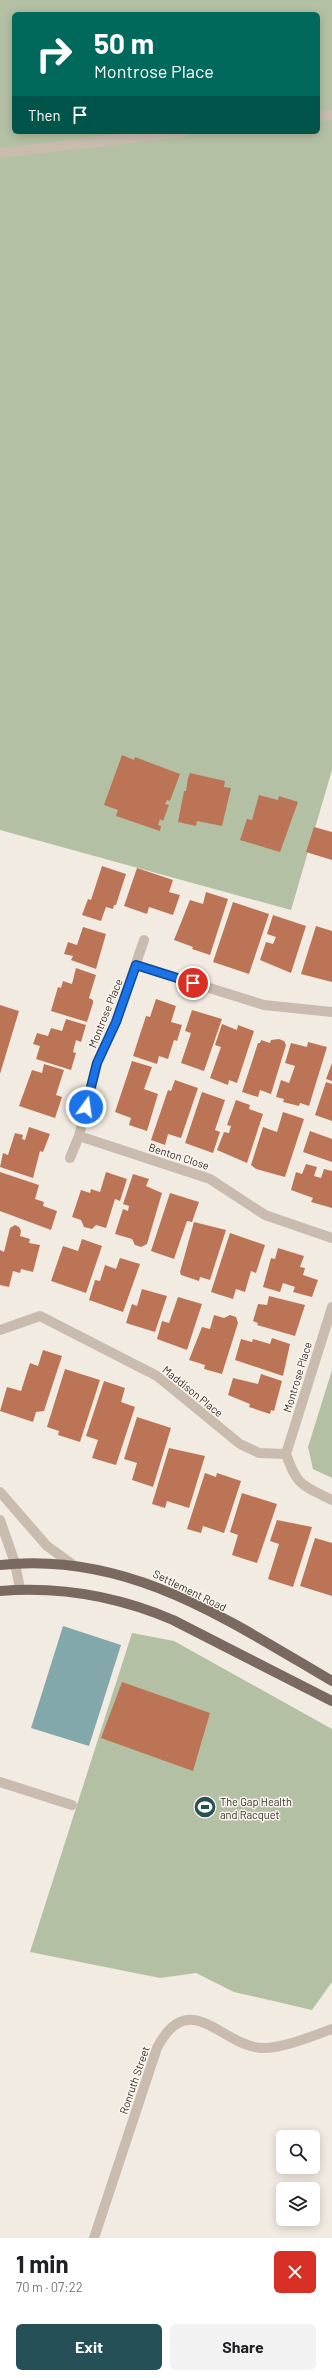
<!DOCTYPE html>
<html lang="en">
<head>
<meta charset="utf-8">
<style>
  :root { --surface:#fff; --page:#f2f2f2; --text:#202124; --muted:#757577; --accent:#255057 }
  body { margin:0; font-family:Barlow,sans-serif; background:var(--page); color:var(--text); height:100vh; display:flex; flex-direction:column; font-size:15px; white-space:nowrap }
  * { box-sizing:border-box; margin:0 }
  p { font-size:13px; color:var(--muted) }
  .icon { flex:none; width:22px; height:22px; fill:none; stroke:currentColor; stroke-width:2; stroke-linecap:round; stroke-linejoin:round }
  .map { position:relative; height:2238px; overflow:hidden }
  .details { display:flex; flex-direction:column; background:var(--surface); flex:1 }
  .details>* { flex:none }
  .top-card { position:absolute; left:12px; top:12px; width:308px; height:122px; border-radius:6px; box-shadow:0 2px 10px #0003; background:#00695c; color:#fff; overflow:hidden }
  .buttons { position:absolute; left:276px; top:2130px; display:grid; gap:8px }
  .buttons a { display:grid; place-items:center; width:44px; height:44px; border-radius:6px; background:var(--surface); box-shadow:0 2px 10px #0003; font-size:20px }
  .pin { position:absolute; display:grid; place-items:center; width:34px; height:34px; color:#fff; margin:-17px; border:2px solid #fff; border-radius:50%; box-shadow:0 1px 4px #0007 }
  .me { position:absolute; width:44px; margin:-22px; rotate:14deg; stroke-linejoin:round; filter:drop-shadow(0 0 3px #0008) }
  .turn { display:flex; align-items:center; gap:14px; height:84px; padding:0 16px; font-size:18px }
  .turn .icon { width:52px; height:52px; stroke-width:2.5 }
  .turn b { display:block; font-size:28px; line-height:34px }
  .then { display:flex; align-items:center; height:38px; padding:0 16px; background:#0003; gap:8px; font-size:15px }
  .round { display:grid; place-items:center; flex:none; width:42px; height:42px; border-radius:6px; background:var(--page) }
  .overview { display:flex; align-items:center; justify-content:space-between; height:68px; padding:0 16px }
  h1 { font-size:24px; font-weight:700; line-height:30px }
  .action { display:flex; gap:8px; margin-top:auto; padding:8px 16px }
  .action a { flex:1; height:46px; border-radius:6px; background:var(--accent); color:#fff; font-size:16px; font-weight:700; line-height:46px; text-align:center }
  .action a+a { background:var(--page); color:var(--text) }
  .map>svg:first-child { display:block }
  .green { fill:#b4c0a3; fill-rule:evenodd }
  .water { fill:#83a8ac }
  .building { fill:#bb7556 }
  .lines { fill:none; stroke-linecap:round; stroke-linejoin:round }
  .minor { stroke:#c9bcae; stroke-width:10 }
  .primary { stroke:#79695f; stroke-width:10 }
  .route-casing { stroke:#114b97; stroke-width:10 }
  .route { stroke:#1a73e8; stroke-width:7 }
  .labels { text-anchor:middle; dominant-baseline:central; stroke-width:3; stroke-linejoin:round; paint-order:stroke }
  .street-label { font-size:11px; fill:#39312c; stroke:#f9f5ee }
  .poi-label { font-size:11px; fill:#39312c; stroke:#f9f5ee; text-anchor:start }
</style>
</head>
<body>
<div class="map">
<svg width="332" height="2238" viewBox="0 0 332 2238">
  <rect width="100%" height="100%" fill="#f2ebe2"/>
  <path class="green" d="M0,0H332V770L291,910L0,830ZM14,14H318V132H14Z
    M332,1370V1478L313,1469L308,1447Z
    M132,1633L174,1641L332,1729V1982L312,2010L234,1992L196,1973L160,1978L30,1952Z"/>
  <path class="water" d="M63,1626L121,1645L89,1746L31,1728Z"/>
  <path class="building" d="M122,755L134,760L135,757L180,774L170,801L167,800L165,804L169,805L163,821L160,819L158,825L161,826L160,831L116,816L118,810L104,805Z
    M190,773L225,781L224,787L231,788L222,826L197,821L196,826L178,822L184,791H186L188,778Z
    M259,795L278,800L279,796L298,802L280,852L240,840L247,819L252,820Z
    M314,827L332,832V860L306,852Z
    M102,866L126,874L116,905H114L113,909L106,907L101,921L82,915L88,899L91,900Z
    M137,868L173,880L169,892L180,895L173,915L149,907L147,914L124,906Z
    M206,892L228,899L210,955L192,949L193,947L174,940L190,900L203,904Z
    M233,902L269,914L249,974L213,962Z
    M273,915L306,926L291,973L260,960L266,942L273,944L276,937L267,934Z
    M316,926L332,931V982L301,974Z
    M83,927L106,934L96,969L71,960L73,956L64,954L68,942L77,945Z
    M76,968L96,975L89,998L93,1000V1003L87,1022L51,1011L58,987L61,988L63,981L72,984Z
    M156,999L176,1006L171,1022L182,1025L177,1041L174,1040L168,1059L159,1056L157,1064L133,1056L146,1016L150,1017Z
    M0,1005L19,1011L0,1074Z
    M192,1010L222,1019L204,1071L181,1063L191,1033L185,1031Z
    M66,1019L86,1025L81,1042L76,1040L73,1052L76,1053L71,1070L36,1059L40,1046L33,1044L37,1033L48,1036L51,1028L62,1031Z
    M222,1024L237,1030L238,1025L254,1031L237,1083L229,1080L228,1085L210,1078L221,1047L215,1045Z
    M279,1039L284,1041L286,1045L271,1094L260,1090L258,1097L242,1092L258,1043H260L261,1040L270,1043L271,1040Z
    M308,1042L327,1047L309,1106L300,1103L299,1106L283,1102L284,1099L276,1097L281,1080L289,1083L295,1066L285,1063L291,1043L307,1047Z
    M132,1061L152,1067L144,1089L158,1094L147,1131L129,1125L131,1118L115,1112Z
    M332,1063V1081L326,1079Z
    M44,1064L64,1070L56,1095L62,1097L55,1118L19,1106L32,1070L42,1073Z
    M175,1080L198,1088L181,1138L168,1134L165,1145L151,1140L168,1090L171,1091Z
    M326,1082L332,1084V1121L315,1115Z
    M202,1092L225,1100L215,1130L220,1132L213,1153L185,1143Z
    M236,1100L250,1105L249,1109L263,1114L247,1163L217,1150L224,1132L229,1133L231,1126L227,1125Z
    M283,1112L304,1119L285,1177L256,1169L251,1165L263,1127L277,1132Z
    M29,1127L50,1134L43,1152L40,1151L33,1178L0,1167L3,1153L8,1155L15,1133L23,1135L22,1139L25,1140Z
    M310,1131L332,1139V1162L303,1152Z
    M306,1164L317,1167L314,1176L321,1178L324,1169L332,1171V1208L311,1202L313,1198L291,1190L296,1172L302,1174Z
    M0,1172L39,1185L35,1199L44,1202L43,1206L57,1211L51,1230L0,1211Z
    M106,1172L127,1179L120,1201L115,1199L106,1228L96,1225L92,1229L84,1227L81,1220L72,1217L81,1190L90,1193L91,1189L100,1192Z
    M133,1174L149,1179L146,1186L162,1193L147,1244L141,1247L135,1245L132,1239L115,1234L123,1209L128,1211L129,1206L123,1204Z
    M170,1193L199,1202L192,1222L187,1221L174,1259L151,1251Z
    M194,1222L226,1230L210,1280L200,1277L199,1281L181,1275L180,1272Z
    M15,1225L19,1227L21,1231L20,1236L30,1239L29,1243L40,1245L33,1272L21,1269L20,1273L13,1271L9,1287L0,1285V1250L4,1252L10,1228Z
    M230,1233L265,1245L256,1273L251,1271L245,1292L236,1289L233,1299L211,1292Z
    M82,1239L102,1246L86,1293L51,1281L63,1246L78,1251Z
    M278,1248L304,1256L300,1267L305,1268L303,1275L318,1280L312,1297L293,1292L295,1287L283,1283L280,1292L263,1287L271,1258L275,1259Z
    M120,1258L140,1264L123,1312L89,1300L95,1280L100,1281L105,1265L116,1269Z
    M142,1289L167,1296L155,1332L126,1323L132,1304L137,1306Z
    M269,1296L305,1305L295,1336L257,1325L258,1323L253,1321L258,1304L267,1305Z
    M178,1297L202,1304L187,1350L157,1339L162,1321L169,1323Z
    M214,1315L224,1318L230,1315L236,1317L238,1323L222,1374L204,1369L205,1365L189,1360L202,1327L210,1329Z
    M272,1338L290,1344L283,1376L235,1360L241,1339L252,1342L253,1339L270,1344Z
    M43,1350L62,1356L44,1411L36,1412L33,1422L0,1411L7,1387L21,1391L30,1363L38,1366Z
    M65,1369L100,1380L80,1442L58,1435L59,1431L47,1427Z
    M261,1374L282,1381L274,1411L271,1410L270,1414L249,1407L250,1404L228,1395L233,1378L258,1384Z
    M104,1381L125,1388L121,1402L135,1407L116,1465L92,1458L98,1440L86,1436Z
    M137,1417L171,1428L153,1487L132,1480L137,1463L124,1459Z
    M169,1448L205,1456L189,1508L167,1501L165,1508L152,1504Z
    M205,1473L216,1477L217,1473L241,1481L224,1533L203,1526L201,1533L187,1529Z
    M242,1493L277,1504L257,1563L232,1555L238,1535L230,1532Z
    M277,1520L312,1527L293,1587L268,1579L279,1544L270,1541Z
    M315,1538L332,1543V1596L300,1586Z
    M122,1682L210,1713L193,1771L101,1738Z"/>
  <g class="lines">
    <path class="minor" d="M318,116L332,115
      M0,153L183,132
      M136,965L264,1005L332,1012
      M79,1136L210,1179L265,1215L332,1238
      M70,1158L79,1136L97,1063L116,1022L144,940
      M0,1330L40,1316L157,1376L240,1444L259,1453L286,1454C297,1486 302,1485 332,1500
      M286,1454L332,1307
      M0,1492L47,1546L72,1564
      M0,1520L15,1563L20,1589
      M0,1782L72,1805
      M94,2238L157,2048C189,1986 221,2045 261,2048C281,2049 313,2036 332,2029"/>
    <path class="primary" d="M0,1565C128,1551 226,1619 332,1681
      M0,1591C61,1586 117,1596 173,1620L332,1701"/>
  </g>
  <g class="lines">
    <g class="route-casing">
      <path id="route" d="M86,1107L97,1063L116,1022L136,965L193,983"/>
    </g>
    <use href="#route" class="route"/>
  </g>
  <defs>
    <g id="stadium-disc" transform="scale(1.15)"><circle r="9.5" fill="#255057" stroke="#f9f5ee"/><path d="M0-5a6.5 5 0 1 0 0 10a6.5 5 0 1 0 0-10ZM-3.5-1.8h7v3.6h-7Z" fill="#fff"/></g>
  </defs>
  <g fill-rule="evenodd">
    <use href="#stadium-disc" x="205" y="1807"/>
  </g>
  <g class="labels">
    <g class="street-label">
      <text transform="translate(105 1013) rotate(-68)">Montrose Place</text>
      <text transform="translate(179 1156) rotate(18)">Benton Close</text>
      <text transform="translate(297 1377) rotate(-73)">Montrose Place</text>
      <text transform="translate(193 1391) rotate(39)">Maddison Place</text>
      <text transform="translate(190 1590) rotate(26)">Settlement Road</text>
      <text transform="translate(134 2080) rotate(-71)">Ronruth Street</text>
    </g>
    <g class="poi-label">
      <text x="220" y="1801">The Gap Health<tspan x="220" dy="13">and Racquet</tspan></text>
    </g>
  </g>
</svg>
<div class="buttons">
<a><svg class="icon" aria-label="search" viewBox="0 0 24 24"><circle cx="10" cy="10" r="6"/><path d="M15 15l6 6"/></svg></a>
<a><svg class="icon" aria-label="layers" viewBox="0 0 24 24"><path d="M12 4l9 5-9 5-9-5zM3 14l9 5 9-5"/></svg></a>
</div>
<div class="pin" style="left:193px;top:983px;background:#d93025"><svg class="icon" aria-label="arrive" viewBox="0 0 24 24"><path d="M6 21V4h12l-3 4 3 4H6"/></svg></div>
<svg class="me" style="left:86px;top:1107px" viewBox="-20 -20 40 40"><circle r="17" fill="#1a73e8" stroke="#fff" stroke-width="3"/><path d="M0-11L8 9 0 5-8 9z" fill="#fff"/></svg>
<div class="top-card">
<div class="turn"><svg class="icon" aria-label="right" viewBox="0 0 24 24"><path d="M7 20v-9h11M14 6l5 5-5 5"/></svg><div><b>50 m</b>Montrose Place</div></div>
<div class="then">Then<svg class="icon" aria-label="arrive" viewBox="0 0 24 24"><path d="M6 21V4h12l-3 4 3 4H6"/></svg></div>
</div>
</div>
<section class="details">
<div class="overview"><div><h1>1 min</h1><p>70 m · 07:22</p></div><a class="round" style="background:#d93025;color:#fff"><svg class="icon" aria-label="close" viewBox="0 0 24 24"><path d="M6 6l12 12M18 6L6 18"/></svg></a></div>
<div class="action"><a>Exit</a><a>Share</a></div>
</section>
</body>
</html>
